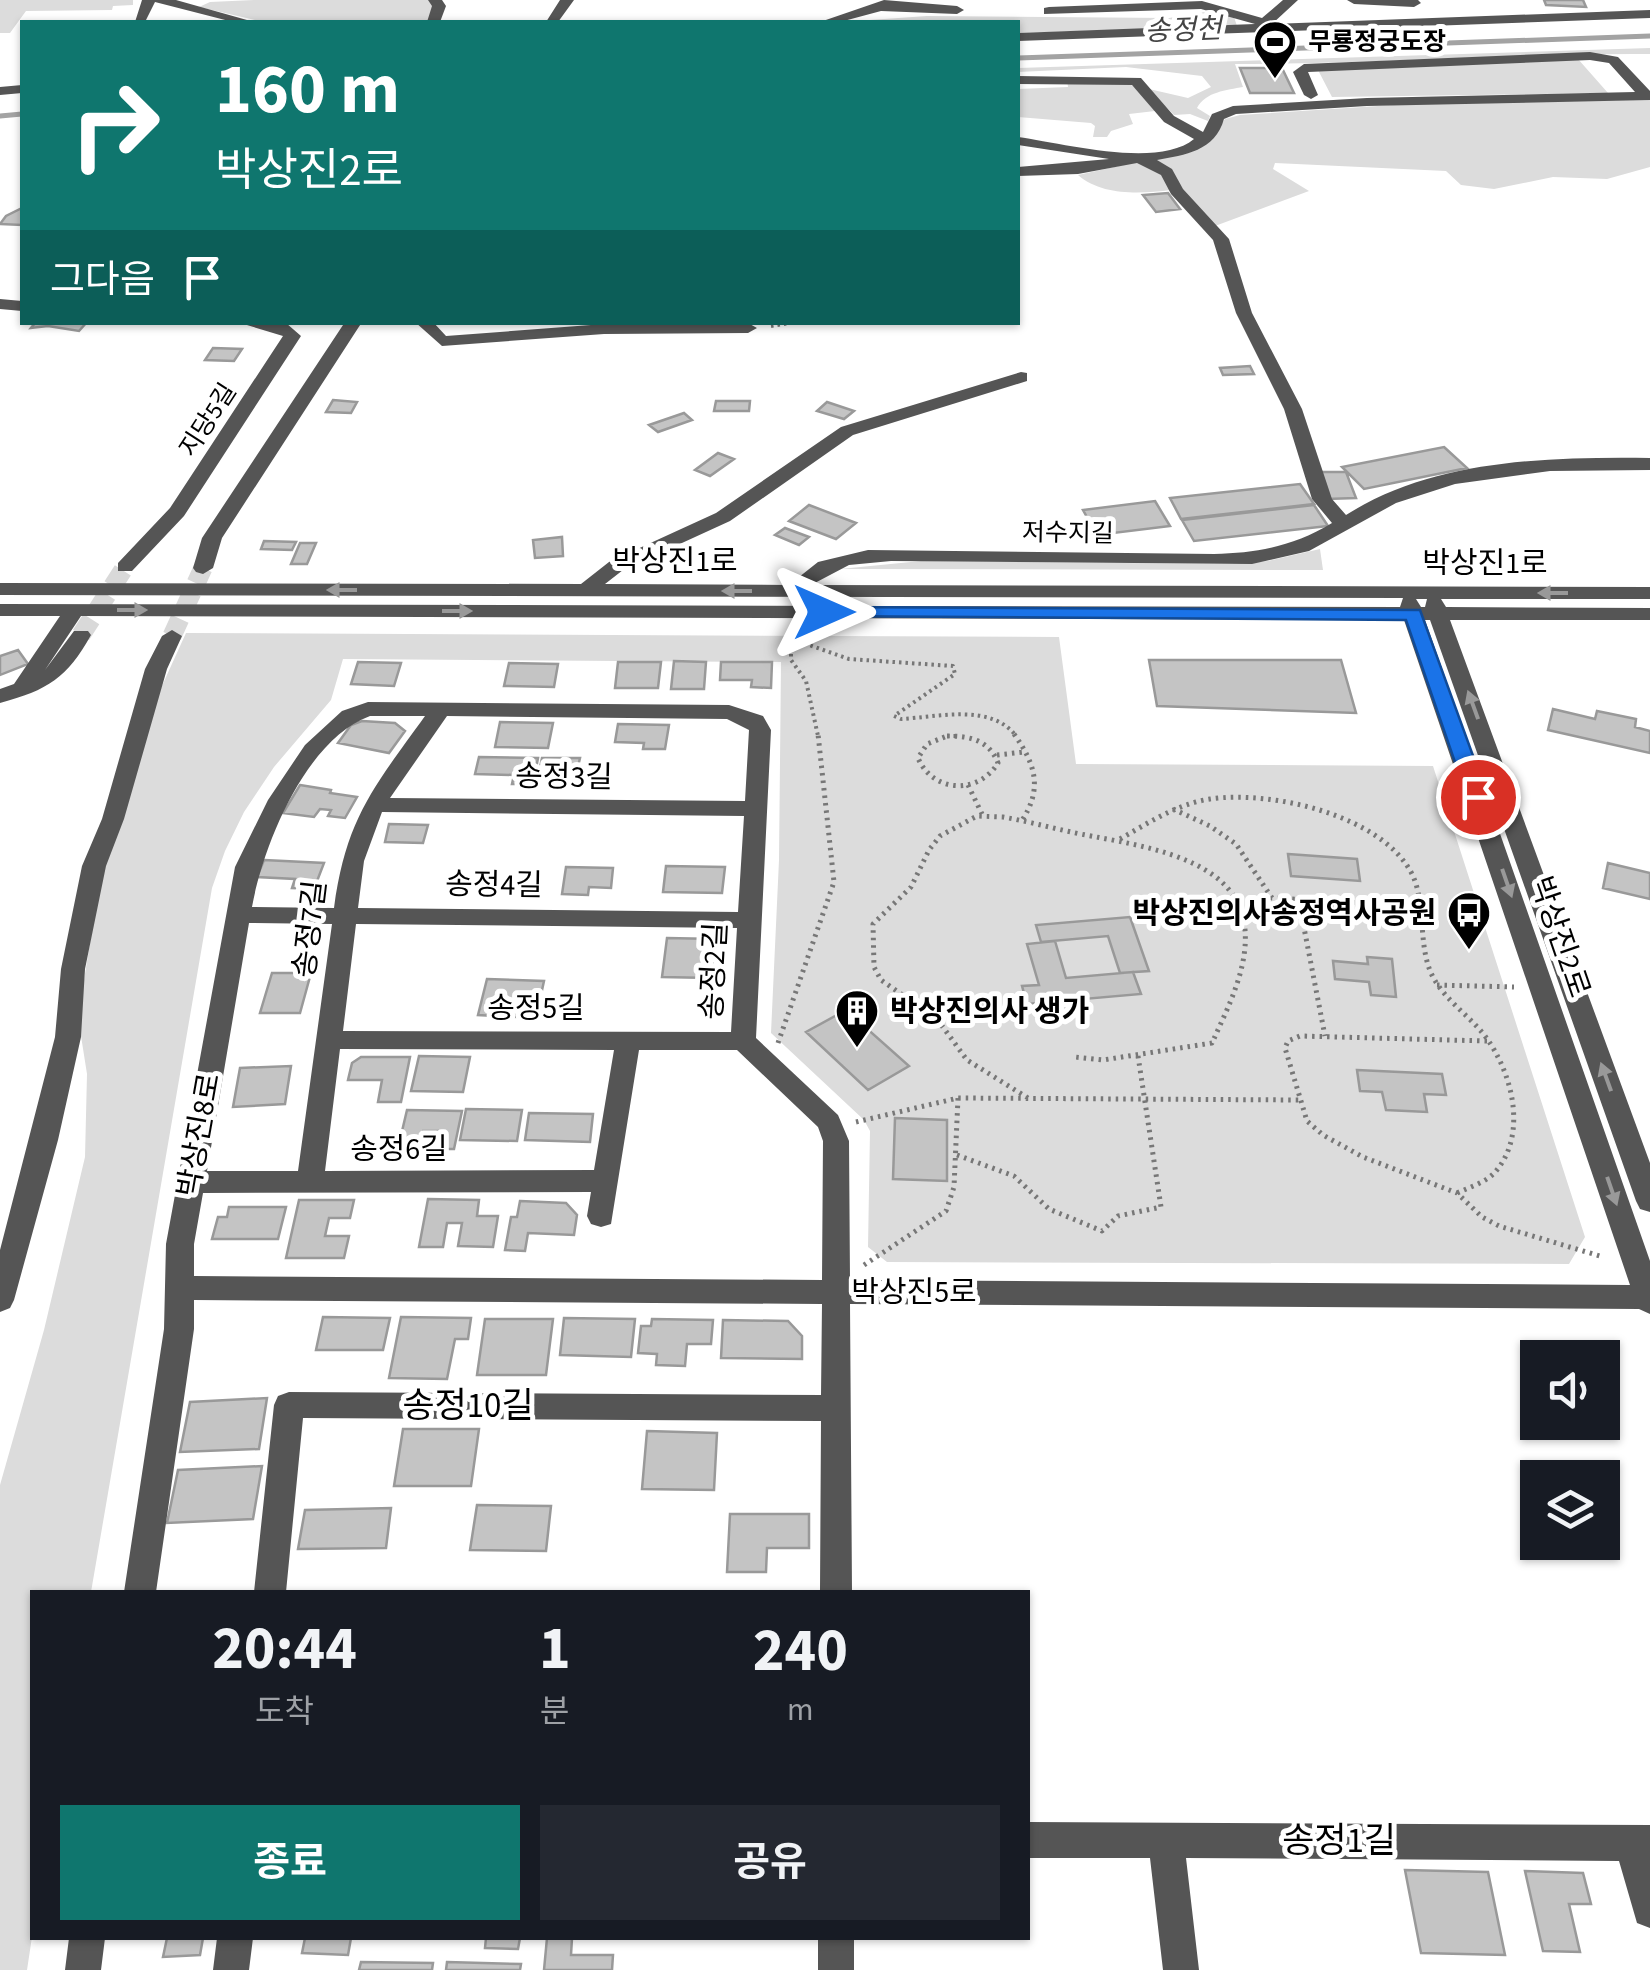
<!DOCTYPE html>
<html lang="ko">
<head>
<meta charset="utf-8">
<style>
  :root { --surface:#171b24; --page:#242831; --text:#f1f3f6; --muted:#9ea1a6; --accent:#0f766e }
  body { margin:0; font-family:"Source Sans 3","Noto Sans KR",sans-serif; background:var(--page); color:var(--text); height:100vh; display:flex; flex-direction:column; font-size:38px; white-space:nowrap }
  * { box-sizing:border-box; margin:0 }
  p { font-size:32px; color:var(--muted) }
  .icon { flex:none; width:55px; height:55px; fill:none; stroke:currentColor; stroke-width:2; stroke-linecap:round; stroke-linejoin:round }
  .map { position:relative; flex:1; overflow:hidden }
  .panel { position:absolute; left:30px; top:1590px; width:1000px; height:350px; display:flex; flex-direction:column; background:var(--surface); border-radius:0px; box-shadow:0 2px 8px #0004 }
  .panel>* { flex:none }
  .guide { position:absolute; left:20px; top:20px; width:1000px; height:305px; border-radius:0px; box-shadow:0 2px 8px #0004; background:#0f766e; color:#fff; overflow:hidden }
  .controls { position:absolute; left:1520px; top:1340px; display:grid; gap:20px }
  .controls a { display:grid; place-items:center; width:100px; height:100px; border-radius:0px; background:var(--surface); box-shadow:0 2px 8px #0004; font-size:50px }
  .pin { position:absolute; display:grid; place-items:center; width:85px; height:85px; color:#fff; margin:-42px; border:5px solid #fff; border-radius:50%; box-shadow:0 2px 10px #0007 }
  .me { position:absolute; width:110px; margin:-55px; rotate:90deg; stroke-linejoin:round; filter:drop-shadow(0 0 8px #0008) }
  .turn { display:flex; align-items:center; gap:35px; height:210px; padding:0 30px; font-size:45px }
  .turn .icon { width:130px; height:130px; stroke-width:2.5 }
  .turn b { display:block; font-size:70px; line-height:85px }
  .then { display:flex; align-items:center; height:95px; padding:0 30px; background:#0003; gap:20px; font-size:38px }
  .eta { display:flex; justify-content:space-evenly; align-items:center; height:170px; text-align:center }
  .eta b { font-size:60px; font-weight:700; line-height:70px }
  .button { display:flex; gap:20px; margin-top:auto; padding:20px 30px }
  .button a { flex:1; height:115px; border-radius:0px; background:var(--accent); color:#fff; font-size:40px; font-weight:700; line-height:115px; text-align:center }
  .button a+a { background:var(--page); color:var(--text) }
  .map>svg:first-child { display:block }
  .green { fill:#dcdcdc }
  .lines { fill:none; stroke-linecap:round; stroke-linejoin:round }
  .stream { stroke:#a3a3a3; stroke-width:5 }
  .building { fill:#c4c4c4; stroke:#999; stroke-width:2.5 }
  .minor-tunnel { stroke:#d9d9d9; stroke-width:19; stroke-dasharray:19 10; stroke-linecap:butt }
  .path-far1 { stroke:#777; stroke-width:4; stroke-dasharray:2.5 4; stroke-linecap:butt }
  .path { stroke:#777; stroke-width:5; stroke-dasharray:2.5 5; stroke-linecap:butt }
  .minor { fill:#555; fill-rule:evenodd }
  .oneway { fill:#999 }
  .route { fill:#1a73e8; stroke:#114b97; stroke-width:2.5 }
  .labels { text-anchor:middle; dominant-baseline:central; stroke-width:10; stroke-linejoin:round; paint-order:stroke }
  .far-poi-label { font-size:25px; font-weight:bold; fill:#000; stroke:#fff; text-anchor:start }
  .far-street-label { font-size:25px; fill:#000; stroke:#fff }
  .far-water-label { font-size:28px; font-style:italic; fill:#444; stroke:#fff }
  .street-label { font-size:30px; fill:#000; stroke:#fff }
  .poi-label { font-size:30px; font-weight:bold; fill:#000; stroke:#fff; text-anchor:end }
  .near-street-label { font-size:35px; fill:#000; stroke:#fff }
</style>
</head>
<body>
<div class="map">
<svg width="1650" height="1970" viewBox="0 0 1650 1970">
  <rect width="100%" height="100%" fill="#fff"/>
  <path class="green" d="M0,0H133V5L113,6L112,10L26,11L10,33H0Z
    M254,0H432L435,2L429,21L264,22L199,7L210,2Z
    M1211,11L1234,17L1237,26L1018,33V22H841L927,16L1169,18Z
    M1650,48V54C1511,53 1373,64 1235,64L1243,87C1227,90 1205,92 1197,108L1210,116L1208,121L1190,114L1174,115L1149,89L1188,98L1211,87L1202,76L1126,67L1018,72V68Z
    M1578,59L1608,93L1332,97L1318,70Z
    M1067,80C1114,80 1127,69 1155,111L1129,114L1133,124L1111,131L1107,137H1093L1095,126L1091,123L1018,117V89L1068,87Z
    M1650,99V167L1607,179L1553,177L1494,189L1461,185L1446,171L1275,163L1273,169L1309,191L1215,226L1152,157L1212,136L1225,119L1240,115L1409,104Z
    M1137,162L1163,172L1171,190C1141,194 1102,196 1078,175Z
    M1320,549L1323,570L840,569L921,561L1229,564L1268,561Z
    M186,633L1059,637L1076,764L1433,766L1585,1237L1569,1264L887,1262L868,1247L870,1131L864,1120L771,1033L779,860L781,662L343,659L331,700L274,767L244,812L225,851L212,888L91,1592H32V1937L27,1970H0V1485L44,1330L85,1157L87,1074L78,1017L102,869L161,688Z"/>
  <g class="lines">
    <path class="stream" d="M1018,58L1650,36
      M0,116L22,114"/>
  </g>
  <path class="building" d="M1544,0H1583L1586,7L1546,5Z
    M1240,68H1282L1294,93H1250Z
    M1168,193L1180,209L1156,212L1143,195Z
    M22,208V225L0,224L6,216Z
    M36,322H87L79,331L48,326L31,328Z
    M213,348L242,349L234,361L205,360Z
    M1250,366L1254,374L1223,375L1220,368Z
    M333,400L357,402L351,413L326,412Z
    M716,401H750L749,411H714Z
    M827,402L854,411L844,419L817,411Z
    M684,413L692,420L658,432L649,425Z
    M1444,447L1467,468L1364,489L1342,467Z
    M718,453L734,459L710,476L695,470Z
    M1317,472H1346L1356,498L1326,499Z
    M1300,484L1314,504L1181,519L1170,498Z
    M1155,501L1170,526L1097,535L1083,510Z
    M809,505L856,523L836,539L789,521Z
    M1314,505L1328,526L1194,541L1182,520Z
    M785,528L809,537L799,545L775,535Z
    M562,537L563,556L535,558L533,540Z
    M264,541L296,542L292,550L261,549Z
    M300,543H316L307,564H291Z
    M18,650L28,664L0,675V656Z
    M1149,660H1341L1356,713L1157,706Z
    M674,661L706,662L704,689H671Z
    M358,662L401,663L394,686L351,684Z
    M618,662H661L658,688H615Z
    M721,662H772L771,688L751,687L752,680H720Z
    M509,663L558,664L554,687L504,686Z
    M1553,709L1595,719L1597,711L1636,719L1635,727L1650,731V753L1548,730Z
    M362,721L395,723L405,731L389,753L338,743L351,725Z
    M500,722L553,723L548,748L495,747Z
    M618,724L669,725L665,749H643L644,743L615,742Z
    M479,757L538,758L533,784H512L514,775L475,774Z
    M542,758H580L577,771L565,770L564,777H538Z
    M300,785L331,790L330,793L357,797L345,818L328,816L331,810L320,809L314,817L283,813Z
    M389,824L428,825L423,843L385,842Z
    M1288,854L1357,859L1360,881L1291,876Z
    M264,860L324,863L314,889L292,888L295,879L257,877Z
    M1608,863L1650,873V899L1603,888Z
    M666,866L725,867L722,893L663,892Z
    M566,867L613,868L611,888L589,887L588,895L562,894Z
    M1130,917L1149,971L1120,973L1108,936L1041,942L1036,925Z
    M667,938L715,939L711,978L662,977Z
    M1055,941L1066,978L1133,972L1141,994L1027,1004L1022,986L1039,985L1027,944Z
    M1367,957L1392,959L1396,997L1371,995L1369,982L1335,979L1333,961L1368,964Z
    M272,973H311L300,1013H260Z
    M487,979L544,981L536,1018L478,1015Z
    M846,1010L909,1066L868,1090L806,1032Z
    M419,1056L470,1057L463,1092L411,1091Z
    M361,1057H410L401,1102H378L382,1080H348L352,1063Z
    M291,1066L285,1104L233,1107L240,1068Z
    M1357,1070L1442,1074L1446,1095L1424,1094L1427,1112L1386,1110L1382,1092L1360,1091Z
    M466,1109L522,1110L517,1141L460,1140Z
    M407,1110L462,1111L454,1149H435L439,1131H423L420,1145L399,1144Z
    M529,1113L593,1114L590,1142L525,1140Z
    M895,1118L947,1120V1181L893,1179Z
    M428,1199L479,1200L477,1216H498L493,1247L458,1246L462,1223H447L443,1247H419Z
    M299,1200H354L350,1218H329L325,1236H349L344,1258H286Z
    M520,1201L566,1203L577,1215L574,1235L528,1233L525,1251L505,1250L511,1217H517Z
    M229,1207H286L278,1239H212L218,1217H227Z
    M323,1317L390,1318L383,1350H316Z
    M401,1317L471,1318L468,1339H455L447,1379L389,1378Z
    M564,1318L635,1319L631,1357L560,1355Z
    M485,1319H553L546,1375H477Z
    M652,1319L713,1320L711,1344H687L685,1366L656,1365L657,1354L638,1353L641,1326H651Z
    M723,1320L788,1321L802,1336V1359L721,1358Z
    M267,1398L259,1449L180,1452L190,1402Z
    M403,1429H479L471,1486H394Z
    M647,1431L717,1433L714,1490L642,1489Z
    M262,1466L253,1519L167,1523L178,1470Z
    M477,1505L551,1506L546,1551L470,1550Z
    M391,1508L386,1548L298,1549L305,1510Z
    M730,1514H809V1548H767L766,1572H727Z
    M1405,1870L1488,1872L1505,1955L1421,1953Z
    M1525,1871L1583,1873L1591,1904H1569L1580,1952L1543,1951Z
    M167,1938H203L200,1955L163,1957Z
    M305,1938H351L348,1955L302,1953Z
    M486,1938H520L518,1949L485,1948Z
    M547,1938H572L571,1955H613L612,1970H544Z
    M361,1962L433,1963L432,1970H359Z
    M447,1962L521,1964L520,1970H446Z"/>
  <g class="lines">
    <path class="minor-tunnel" d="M81,635L125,567
      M172,636L203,568"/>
    <path class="path-far1" d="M771,326L796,322
      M792,639L849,659L953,666L955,674L894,716L901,719C939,717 991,703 1016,736
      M791,641V660L806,681L818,736
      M947,736H959"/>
    <path class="path" d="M1014,734C1036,765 1043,789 1021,822
      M947,736C970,736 989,740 998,763C978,795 933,793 918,758L927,744Z
      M997,755L1024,752
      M968,785L982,814
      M1173,809L1210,826L1236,844L1272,898L1419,906
      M1120,839C1148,823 1177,804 1210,799C1271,790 1384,815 1413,876C1426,906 1418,943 1431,973C1443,999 1468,1014 1485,1036C1512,1072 1528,1133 1496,1171C1487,1182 1470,1187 1457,1193
      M1299,902L1325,1036
      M1437,985L1514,987
      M1487,1041L1300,1036L1288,1041L1285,1048L1307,1121L1323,1135L1363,1157L1457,1193L1482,1217L1499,1226L1600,1256
      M778,1043L834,882L818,734
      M1028,1098L967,1060L937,1019L881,980L874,967L873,924L911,887L929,850L940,836L977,816L1003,817C1026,821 1048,827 1071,832C1125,844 1227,852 1243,917C1253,960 1229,1005 1212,1043L1103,1060L1075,1057
      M856,1122L958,1098L1299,1100
      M957,1155L1014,1176L1049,1209L1102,1231L1118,1216L1161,1207L1138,1056
      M864,1265L946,1211L954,1187L958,1098"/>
    <path class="minor" d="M142,0H176L254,22H233L155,2L145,22H135Z
      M428,0H442L446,6L440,22H427L432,6Z
      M560,0H574L558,22H546Z
      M884,0L957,6L964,10L957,14L881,11L840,22H820Z
      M1283,0H1298L1272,24L1650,10V18L1018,41V33L1255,24L1201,9L1044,14V8L1049,7L1202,1L1262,18Z
      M1347,0H1418L1421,3L1414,7L1354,4Z
      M1590,52L1618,57L1650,91V100L1367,106L1236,114L1224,119C1215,151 1185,155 1157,160L1172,169L1183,189L1229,239L1252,313L1302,409L1332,499L1346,515C1435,459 1548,457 1650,458V470L1550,471L1455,484L1396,503L1309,551L1252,564L891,561L849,565L811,585L1650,587V599H1441L1446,607L1650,608V620H1450L1650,1163V1212L1640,1209L1636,1201L1430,620H1425L1650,1261V1314L1639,1309L850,1304L852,1592H820L821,1421L303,1418L286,1592H254L274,1405L278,1396L289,1392L821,1395L822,1304L194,1300V1329L156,1592H124L164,1329L166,1244L235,867L268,800L305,745L342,711L368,702L729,705L763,716L771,730L756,1038L838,1115L849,1141L850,1280L1630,1285L1404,620L81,616L45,670L74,631H88L91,635C67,678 48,690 0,703V689L14,684L60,616H0V604L1400,607L1403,598L0,595V583L581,584L609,562L716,513L841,427L1021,372L1027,373V381L853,435L730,521L623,570L605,584L789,585L818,562L868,550L1214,554C1258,553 1294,546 1332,523L1312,499L1284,409L1236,313L1213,240L1171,194L1161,175L1137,163L1078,174L1018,176V167L1109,159L1018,145V137C1062,143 1158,169 1194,139L1164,122L1132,85L1018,84V76L1141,78L1174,116L1203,132L1212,114L1233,106L1367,98L1635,92L1609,63L1590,60L1308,72L1318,95L1311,99L1304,95L1293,72L1304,64ZM1416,599H1427L1425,607H1421ZM370,716H425C374,787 346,818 334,908L252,907C263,845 306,739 370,716ZM447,716L727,719L749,730L745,801L390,798ZM382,812L744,816L738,912L358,908L364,861ZM249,923L332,924L298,1171H207ZM356,924L737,928L731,1032L343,1031ZM340,1049L614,1050L594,1170L325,1171ZM639,1050H737L818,1127L823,1141L822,1280L194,1276V1244L203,1193L591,1192L587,1216L591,1224L601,1227L611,1224Z
      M22,85V93L0,95V87Z
      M0,299L22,301V311L0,309Z
      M237,322L286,323L301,336L184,516L132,571H118V563L170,508L283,336Z
      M345,322H362L222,538L213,568L203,574L196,572L193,568L202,538Z
      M415,322H433L446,336L604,324L748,323L757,328L748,333L604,334L442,346Z
      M172,630L182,636L167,669L124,819L106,866L85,969L81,1037L58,1140L14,1300L10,1308L0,1312V1250L55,1037L61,969L82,866L102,819L145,669L162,636Z
      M1028,1822L1650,1825V1928L1637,1923L1619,1861L1186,1858L1199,1970H1163L1150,1858H1028Z
      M69,1938H105L101,1970H65Z
      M217,1938H253L249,1970H213Z
      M818,1938H854V1970H818Z"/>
  </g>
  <defs><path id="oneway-solid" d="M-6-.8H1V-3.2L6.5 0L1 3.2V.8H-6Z" transform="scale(2.5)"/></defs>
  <g class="oneway">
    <use href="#oneway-solid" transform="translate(342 590) rotate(-180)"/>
    <use href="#oneway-solid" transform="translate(737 591) rotate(-180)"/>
    <use href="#oneway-solid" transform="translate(1553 593) rotate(180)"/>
    <use href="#oneway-solid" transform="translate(132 610)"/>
    <use href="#oneway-solid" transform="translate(457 611)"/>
    <use href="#oneway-solid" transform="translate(1473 705) rotate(-110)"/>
    <use href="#oneway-solid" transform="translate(1507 883) rotate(71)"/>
    <use href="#oneway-solid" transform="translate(1606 1077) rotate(-110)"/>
    <use href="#oneway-solid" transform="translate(1612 1191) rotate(71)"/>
  </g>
  <path class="route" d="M824,607L1420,610L1488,797L1478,803L1467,797L1406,620L817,616V608Z"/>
  <defs>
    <g id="stadium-pin" transform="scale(2.25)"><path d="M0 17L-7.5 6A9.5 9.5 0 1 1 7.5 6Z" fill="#000" stroke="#fff"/><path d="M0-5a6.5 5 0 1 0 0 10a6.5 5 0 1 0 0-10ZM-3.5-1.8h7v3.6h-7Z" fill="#fff"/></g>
    <g id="bus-pin" transform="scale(2.25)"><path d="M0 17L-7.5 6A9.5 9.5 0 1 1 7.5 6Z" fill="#000" stroke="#fff"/><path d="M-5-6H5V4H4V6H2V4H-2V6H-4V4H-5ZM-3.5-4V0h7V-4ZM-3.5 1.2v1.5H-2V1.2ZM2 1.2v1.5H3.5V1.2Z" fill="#fff"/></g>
    <g id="building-pin" transform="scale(2.25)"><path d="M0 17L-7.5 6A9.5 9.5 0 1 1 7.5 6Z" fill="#000" stroke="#fff"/><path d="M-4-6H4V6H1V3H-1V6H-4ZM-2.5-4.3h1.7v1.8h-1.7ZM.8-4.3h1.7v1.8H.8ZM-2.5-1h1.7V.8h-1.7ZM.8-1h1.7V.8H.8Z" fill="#fff"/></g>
  </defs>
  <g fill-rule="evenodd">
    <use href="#stadium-pin" x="1275" y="42"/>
    <use href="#bus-pin" x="1469" y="913"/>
    <use href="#building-pin" x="857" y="1011"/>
  </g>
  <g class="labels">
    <g class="far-poi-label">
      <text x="1308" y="42">무룡정궁도장</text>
    </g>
    <g class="far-street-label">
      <text transform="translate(208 420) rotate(-57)">지당5길</text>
      <text transform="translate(1068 533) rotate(1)">저수지길</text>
    </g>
    <g class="far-water-label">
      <text transform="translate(1183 30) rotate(-2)">송정천</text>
    </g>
    <g class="street-label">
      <text x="675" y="561">박상진1로</text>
      <text x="1485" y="563">박상진1로</text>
      <text transform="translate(564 777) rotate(1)">송정3길</text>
      <text transform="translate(494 885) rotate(1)">송정4길</text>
      <text transform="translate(310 929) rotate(-83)">송정7길</text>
      <text transform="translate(1560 937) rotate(71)">박상진2로</text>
      <text transform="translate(714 971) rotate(-87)">송정2길</text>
      <text x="536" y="1008">송정5길</text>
      <text transform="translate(199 1135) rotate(-80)">박상진8로</text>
      <text x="399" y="1149">송정6길</text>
      <text x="914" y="1292">박상진5로</text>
    </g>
    <g class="poi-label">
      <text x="1436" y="913">박상진의사송정역사공원</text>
      <text x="890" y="1011" text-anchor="start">박상진의사 생가</text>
    </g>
    <g class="near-street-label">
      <text x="468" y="1406">송정10길</text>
      <text x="1339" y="1841">송정1길</text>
    </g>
  </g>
</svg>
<div class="controls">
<a><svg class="icon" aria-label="sound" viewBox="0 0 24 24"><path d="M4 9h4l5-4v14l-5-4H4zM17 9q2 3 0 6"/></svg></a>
<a><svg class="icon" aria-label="layers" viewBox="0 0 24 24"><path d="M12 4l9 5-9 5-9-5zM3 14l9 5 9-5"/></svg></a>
</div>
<div class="pin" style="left:1478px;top:797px;background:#d93025"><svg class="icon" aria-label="arrive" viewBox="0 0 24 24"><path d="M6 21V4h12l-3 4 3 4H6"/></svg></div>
<svg class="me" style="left:824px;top:612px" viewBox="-20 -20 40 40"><path d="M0-17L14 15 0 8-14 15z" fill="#1a73e8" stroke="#fff" stroke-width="4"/></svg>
<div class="guide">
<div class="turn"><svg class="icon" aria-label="right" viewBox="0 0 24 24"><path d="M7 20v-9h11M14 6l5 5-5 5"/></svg><div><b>160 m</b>박상진2로</div></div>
<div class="then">그다음<svg class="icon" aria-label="arrive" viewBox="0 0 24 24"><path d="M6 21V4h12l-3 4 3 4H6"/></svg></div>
</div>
<section class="panel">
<div class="eta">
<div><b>20:44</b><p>도착</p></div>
<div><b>1</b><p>분</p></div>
<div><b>240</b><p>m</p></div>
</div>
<div class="button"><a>종료</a><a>공유</a></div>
</section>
</div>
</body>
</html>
